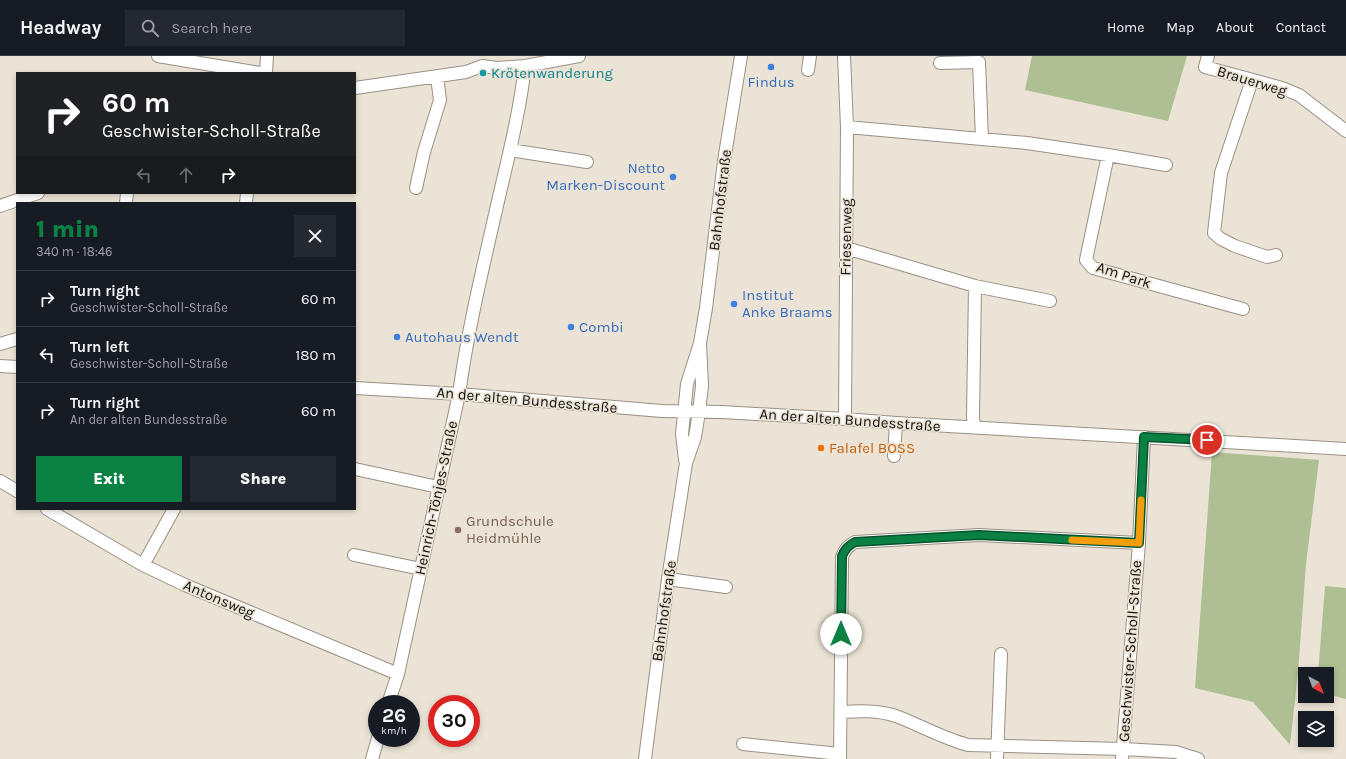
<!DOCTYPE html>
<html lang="en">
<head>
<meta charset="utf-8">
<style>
  :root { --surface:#171b24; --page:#242831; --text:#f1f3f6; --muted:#9ea1a6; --line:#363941; --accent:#0b8043 }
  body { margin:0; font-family:Karla,sans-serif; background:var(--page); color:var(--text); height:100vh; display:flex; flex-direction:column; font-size:15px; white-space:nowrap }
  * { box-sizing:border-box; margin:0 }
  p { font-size:13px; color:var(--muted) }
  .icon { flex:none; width:22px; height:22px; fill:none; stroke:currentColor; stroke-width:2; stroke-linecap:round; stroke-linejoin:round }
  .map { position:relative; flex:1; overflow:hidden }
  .drawer { position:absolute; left:16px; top:146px; width:340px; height:308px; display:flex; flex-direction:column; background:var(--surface); border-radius:0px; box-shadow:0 2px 6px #0003 }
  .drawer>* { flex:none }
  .hud { position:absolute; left:16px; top:16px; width:340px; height:122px; border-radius:0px; box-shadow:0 2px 6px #0003; background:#202124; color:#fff; overflow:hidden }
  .needle { width:26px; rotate:139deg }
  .buttons { position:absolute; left:1298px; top:611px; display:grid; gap:8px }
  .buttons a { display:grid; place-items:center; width:36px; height:36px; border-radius:0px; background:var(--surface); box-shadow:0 2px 6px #0003; font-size:20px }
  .speed { position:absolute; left:368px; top:639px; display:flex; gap:8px; font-size:20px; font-weight:700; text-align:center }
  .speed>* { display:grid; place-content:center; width:52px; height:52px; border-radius:50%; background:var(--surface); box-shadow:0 2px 6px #0003; line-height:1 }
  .speed small { font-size:10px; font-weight:400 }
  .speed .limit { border:6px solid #d22; background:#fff; color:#111 }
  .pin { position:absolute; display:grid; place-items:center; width:34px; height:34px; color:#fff; margin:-17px; border:2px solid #fff; border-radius:50%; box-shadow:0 1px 4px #0007 }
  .me { position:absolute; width:44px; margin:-22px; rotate:0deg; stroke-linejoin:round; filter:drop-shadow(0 0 3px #0008) }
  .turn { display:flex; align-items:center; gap:14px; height:84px; padding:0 20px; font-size:18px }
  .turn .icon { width:52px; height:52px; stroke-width:2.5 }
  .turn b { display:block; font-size:28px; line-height:34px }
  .lanes { display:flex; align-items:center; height:38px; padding:0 20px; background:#0003; justify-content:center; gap:20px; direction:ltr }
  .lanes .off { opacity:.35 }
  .round { display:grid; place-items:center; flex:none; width:42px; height:42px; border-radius:0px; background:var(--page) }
  .head { display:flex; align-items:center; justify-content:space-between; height:68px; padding:0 20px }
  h1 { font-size:24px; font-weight:800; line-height:30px; color:var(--accent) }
  .action { display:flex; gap:8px; margin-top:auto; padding:8px 20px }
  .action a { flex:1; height:46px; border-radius:0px; background:var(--accent); color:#fff; font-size:16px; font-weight:800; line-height:46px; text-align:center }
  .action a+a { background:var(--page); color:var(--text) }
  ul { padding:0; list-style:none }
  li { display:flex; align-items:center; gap:12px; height:56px; padding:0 20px; border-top:1px solid var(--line) }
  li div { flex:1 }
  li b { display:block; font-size:15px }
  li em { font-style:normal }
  header { display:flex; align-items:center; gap:24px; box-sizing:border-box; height:56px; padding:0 20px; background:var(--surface); border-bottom:1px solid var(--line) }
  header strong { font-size:19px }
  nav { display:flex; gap:22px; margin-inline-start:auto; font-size:14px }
  .search { width:280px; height:36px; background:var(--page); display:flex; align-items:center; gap:10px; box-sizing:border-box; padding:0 14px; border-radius:0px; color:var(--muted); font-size:15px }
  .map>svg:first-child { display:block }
  .green { fill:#aebf93 }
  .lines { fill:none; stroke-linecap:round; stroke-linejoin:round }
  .minor-casing { stroke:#989084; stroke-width:14 }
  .minor { stroke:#fff; stroke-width:12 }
  .route-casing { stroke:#07532c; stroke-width:10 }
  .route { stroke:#0b8043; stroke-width:7 }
  .slow { stroke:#f59e0b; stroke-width:7 }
  .shop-dot { fill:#3f7fe0; stroke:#ebe4d6; stroke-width:1.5 }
  .culture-dot { fill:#0f9aa8; stroke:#ebe4d6; stroke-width:1.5 }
  .food-dot { fill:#e8710a; stroke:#ebe4d6; stroke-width:1.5 }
  .education-dot { fill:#8d6e63; stroke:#ebe4d6; stroke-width:1.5 }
  .labels { text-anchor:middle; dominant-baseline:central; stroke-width:3.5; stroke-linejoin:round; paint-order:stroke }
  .culture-label { font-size:15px; fill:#0d838f; stroke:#ebe4d6; text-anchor:start }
  .street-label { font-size:15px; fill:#120f0b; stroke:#ebe4d6 }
  .shop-label { font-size:15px; fill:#366cbe; stroke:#ebe4d6; text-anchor:start }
  .food-label { font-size:15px; fill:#c56008; stroke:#ebe4d6; text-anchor:start }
  .education-label { font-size:15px; fill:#785e54; stroke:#ebe4d6; text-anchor:start }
</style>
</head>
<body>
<header>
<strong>Headway</strong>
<div class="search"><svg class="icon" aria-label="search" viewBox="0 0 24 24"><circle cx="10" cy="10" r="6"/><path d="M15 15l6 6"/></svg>Search here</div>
<nav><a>Home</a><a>Map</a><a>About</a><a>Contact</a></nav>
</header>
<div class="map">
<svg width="1346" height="703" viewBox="0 0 1346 703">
  <rect width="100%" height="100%" fill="#ebe4d6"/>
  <path class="green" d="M1032,0H1187L1168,65L1025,34Z
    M1212,396L1319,404L1306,508L1298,617L1290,689L1253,646L1195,632Z
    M1325,530L1346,532V643L1327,638V618H1318Z"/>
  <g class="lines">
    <g class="minor-casing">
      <path id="minor" d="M158,0L260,17
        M844,0L847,71L845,363
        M1208,0L1205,11L1282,32L1299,39L1346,75
        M940,7L979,6L982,83
        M808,14L810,0
        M266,17L267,0
        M1252,24L1221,117L1214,177L1221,183L1235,190L1267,201L1276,199
        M355,32L466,16L482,10L497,12L525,10L579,0
        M847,71L1027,87L1108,99L1166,109
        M510,94L587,106
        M1108,99L1086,204L1093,212L1243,253
        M416,132L424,96L440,44L437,21
        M126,147L127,137
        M246,147L247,137
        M0,150L38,137
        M846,192L975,230L1050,245
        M0,288L17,283
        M0,310L17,311
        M355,332L459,338L662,355L722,356L845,363L896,367L1346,393
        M974,371L973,361L975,230
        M894,400L896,367
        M685,404L682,378L687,328L700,287L706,252L724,105L741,0
        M355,413L438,431
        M0,425L17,435
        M47,453L143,509L185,529L398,618
        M354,499L421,513
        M143,509L174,453
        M668,523L726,531
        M388,648L398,618L459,338C468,272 484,207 499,141C509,98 520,54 525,10
        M841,656C859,655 878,654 896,660C920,669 942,682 968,689L1123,693L1176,696L1198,703
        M743,688L840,698
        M372,703L378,682
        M645,703L668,523L686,407L695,381L699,356L702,330L700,287
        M840,703L842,501C845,493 848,490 855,486L979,479L1139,487
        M997,703L1001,598
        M1122,703L1139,487L1144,381"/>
    </g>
    <use href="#minor" class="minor"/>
  </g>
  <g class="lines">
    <g class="route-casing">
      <path id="route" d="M841,578L842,500C845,493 848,490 855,486L979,479L1139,487L1144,381L1207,384"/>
    </g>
    <use href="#route" class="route"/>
    <path class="slow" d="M1072,484L1139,487L1141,444"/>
  </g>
  <g class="shop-dot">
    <circle cx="771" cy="11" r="4"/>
    <circle cx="673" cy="121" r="4"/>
    <circle cx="734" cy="248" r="4"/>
    <circle cx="571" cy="271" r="4"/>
    <circle cx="397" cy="281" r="4"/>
  </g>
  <circle class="culture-dot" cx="483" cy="17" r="4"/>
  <circle class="food-dot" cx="821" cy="392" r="4"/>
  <circle class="education-dot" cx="458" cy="474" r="4"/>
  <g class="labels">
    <g class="culture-label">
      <text x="491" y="17">Krötenwanderung</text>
    </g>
    <g class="street-label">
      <text transform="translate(1252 25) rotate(17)">Brauerweg</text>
      <text transform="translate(720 144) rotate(-83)">Bahnhofstraße</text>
      <text transform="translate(846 181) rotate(-89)">Friesenweg</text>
      <text transform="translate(1124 219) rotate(18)">Am Park</text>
      <text transform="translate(527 344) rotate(5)">An der alten Bundesstraße</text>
      <text transform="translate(850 364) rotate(4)">An der alten Bundesstraße</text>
      <text transform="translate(436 442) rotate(-78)">Heinrich-Tönjes-Straße</text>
      <text transform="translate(219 543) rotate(23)">Antonsweg</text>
      <text transform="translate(664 555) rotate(-82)">Bahnhofstraße</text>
      <text transform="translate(1130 595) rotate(-86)">Geschwister-Scholl-Straße</text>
    </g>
    <g class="shop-label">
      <text x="771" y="26" text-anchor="middle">Findus</text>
      <text x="665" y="112" text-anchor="end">Netto<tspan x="665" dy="17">Marken-Discount</tspan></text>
      <text x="742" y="239">Institut<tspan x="742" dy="17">Anke Braams</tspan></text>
      <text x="579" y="271">Combi</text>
      <text x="405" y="281">Autohaus Wendt</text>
    </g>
    <g class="food-label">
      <text x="829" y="392">Falafel BOSS</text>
    </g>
    <g class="education-label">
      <text x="466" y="465">Grundschule<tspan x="466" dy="17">Heidmühle</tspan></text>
    </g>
  </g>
</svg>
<div class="buttons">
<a><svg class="needle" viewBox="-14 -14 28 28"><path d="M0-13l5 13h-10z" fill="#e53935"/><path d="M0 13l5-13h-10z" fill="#9ea1a6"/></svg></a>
<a><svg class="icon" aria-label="layers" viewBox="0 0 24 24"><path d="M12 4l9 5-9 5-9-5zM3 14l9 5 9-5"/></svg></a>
</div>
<div class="speed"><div>26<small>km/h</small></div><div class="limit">30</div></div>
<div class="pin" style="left:1207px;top:384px;background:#d93025"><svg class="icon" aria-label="arrive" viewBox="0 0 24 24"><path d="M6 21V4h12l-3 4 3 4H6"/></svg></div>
<svg class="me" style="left:841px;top:578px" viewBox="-20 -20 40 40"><circle r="19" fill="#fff"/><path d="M0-13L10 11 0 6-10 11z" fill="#0b8043"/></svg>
<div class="hud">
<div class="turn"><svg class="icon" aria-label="right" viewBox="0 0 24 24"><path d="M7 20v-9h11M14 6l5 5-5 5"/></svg><div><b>60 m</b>Geschwister-Scholl-Straße</div></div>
<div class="lanes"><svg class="icon off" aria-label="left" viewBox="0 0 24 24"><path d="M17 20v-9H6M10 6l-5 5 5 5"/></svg><svg class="icon off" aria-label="ahead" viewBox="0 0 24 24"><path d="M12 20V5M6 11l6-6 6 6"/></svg><svg class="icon" aria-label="right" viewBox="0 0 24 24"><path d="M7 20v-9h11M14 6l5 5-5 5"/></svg></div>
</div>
<section class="drawer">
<div class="head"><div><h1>1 min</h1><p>340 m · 18:46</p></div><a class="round"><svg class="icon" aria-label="close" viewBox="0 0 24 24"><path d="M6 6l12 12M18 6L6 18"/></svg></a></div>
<ul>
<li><svg class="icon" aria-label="right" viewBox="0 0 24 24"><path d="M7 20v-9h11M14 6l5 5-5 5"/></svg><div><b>Turn right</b><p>Geschwister-Scholl-Straße</p></div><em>60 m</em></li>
<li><svg class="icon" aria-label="left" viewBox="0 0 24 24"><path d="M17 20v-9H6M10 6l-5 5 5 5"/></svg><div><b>Turn left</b><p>Geschwister-Scholl-Straße</p></div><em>180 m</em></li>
<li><svg class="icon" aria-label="right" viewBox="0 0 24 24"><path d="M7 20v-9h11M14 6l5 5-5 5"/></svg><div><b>Turn right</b><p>An der alten Bundesstraße</p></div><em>60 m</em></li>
</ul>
<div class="action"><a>Exit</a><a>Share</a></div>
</section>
</div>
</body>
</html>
